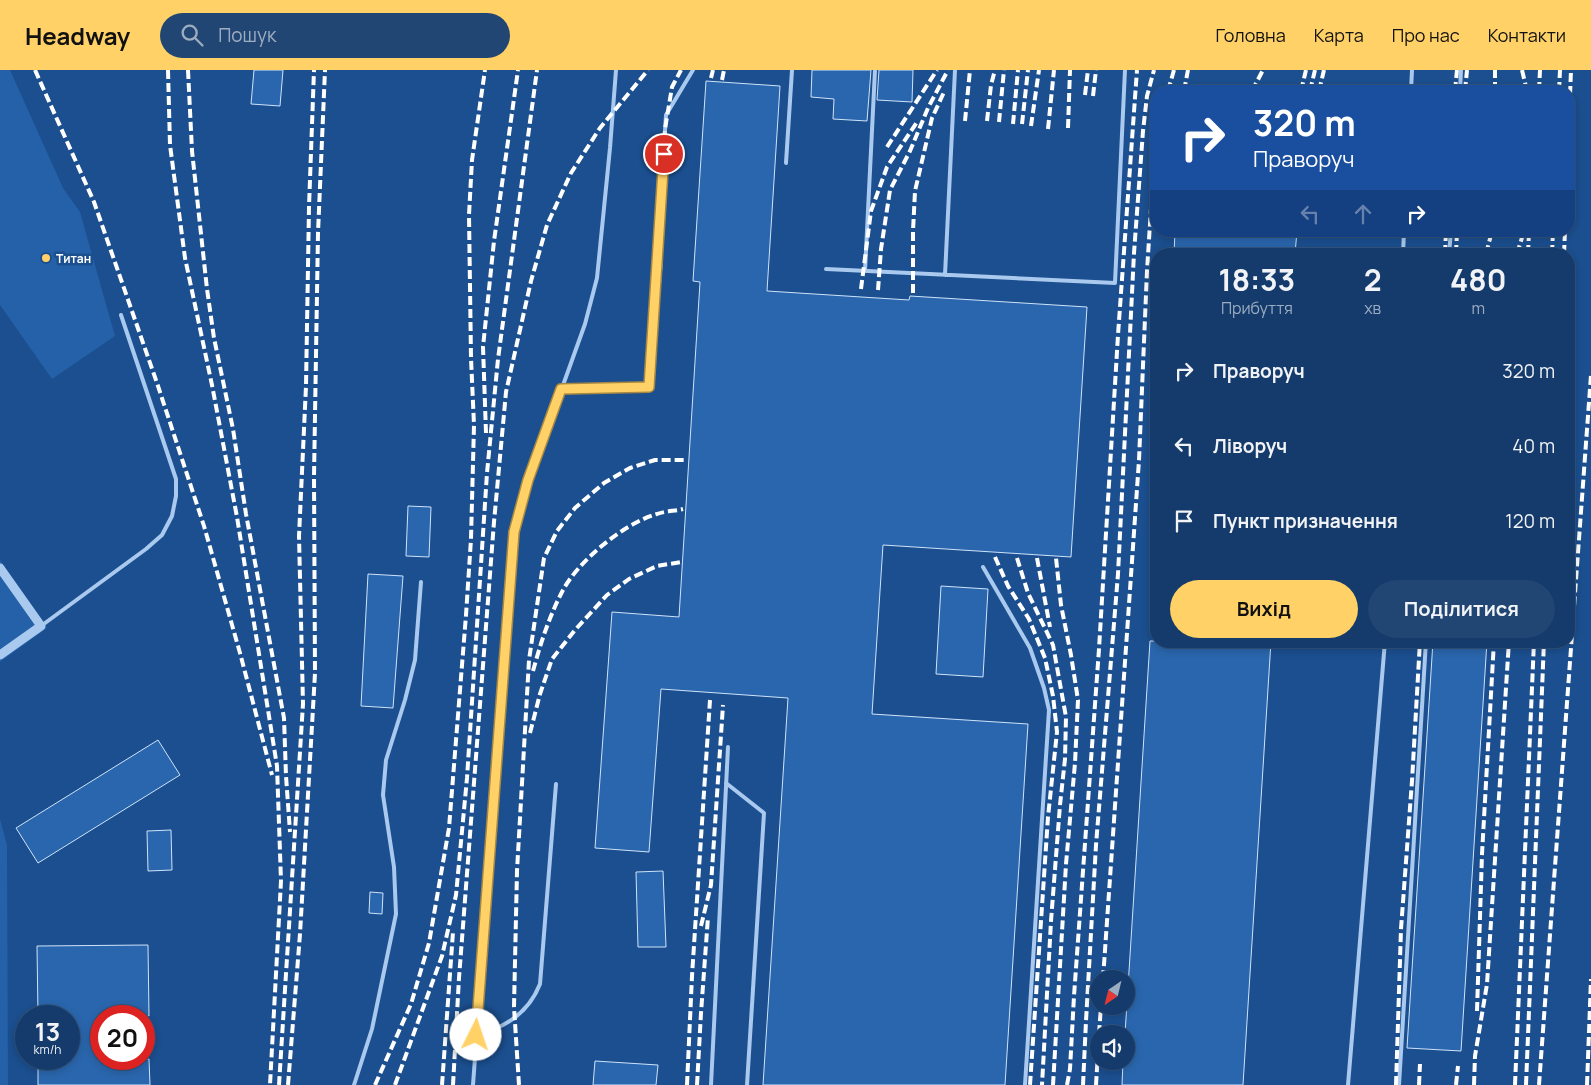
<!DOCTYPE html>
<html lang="uk">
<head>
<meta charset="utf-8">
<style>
  :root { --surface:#143b6b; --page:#214673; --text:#f1f3f6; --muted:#9dadc1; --line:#33557e; --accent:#ffd166 }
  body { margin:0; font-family:Manrope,sans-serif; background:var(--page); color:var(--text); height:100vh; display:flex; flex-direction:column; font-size:19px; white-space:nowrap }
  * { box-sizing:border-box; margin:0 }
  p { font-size:16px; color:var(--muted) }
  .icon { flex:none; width:28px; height:28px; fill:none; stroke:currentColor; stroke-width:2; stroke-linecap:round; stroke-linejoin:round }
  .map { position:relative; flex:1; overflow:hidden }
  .details { position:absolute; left:1150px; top:178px; width:425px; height:400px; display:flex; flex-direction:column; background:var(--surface); border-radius:20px; box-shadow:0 2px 8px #0003,0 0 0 1px var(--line) }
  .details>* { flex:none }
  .guide { position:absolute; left:1150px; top:15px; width:425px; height:152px; border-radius:20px; box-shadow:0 2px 8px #0003,0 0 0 1px var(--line); background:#1a4fa0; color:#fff; overflow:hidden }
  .needle { width:32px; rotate:215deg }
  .controls { position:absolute; left:1090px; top:900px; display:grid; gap:10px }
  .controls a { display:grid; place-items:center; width:45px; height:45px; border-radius:50%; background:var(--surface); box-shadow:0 2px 8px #0003,0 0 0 1px var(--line); font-size:25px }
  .speed { position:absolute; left:15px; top:935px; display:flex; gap:10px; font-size:25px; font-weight:700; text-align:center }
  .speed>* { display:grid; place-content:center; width:65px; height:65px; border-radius:50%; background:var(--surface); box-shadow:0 2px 8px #0003,0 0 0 1px var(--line); line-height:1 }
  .speed small { font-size:12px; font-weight:400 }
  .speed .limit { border:8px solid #d22; background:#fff; color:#111 }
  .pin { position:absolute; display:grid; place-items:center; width:42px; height:42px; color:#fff; margin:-21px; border:2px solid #fff; border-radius:50%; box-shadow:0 1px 5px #0007 }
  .me { position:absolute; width:55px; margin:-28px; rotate:4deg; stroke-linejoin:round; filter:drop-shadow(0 0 4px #0008) }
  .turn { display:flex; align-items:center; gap:18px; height:105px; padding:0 20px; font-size:22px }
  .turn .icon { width:65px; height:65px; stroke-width:2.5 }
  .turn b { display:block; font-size:35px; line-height:42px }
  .lanes { display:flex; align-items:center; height:48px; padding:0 20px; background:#0003; justify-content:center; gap:25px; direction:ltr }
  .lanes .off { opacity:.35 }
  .eta { display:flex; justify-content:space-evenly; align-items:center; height:85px; text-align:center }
  .eta b { font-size:30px; font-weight:700; line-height:35px }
  .cta { display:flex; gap:10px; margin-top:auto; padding:10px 20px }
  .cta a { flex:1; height:58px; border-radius:30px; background:var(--accent); color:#111; font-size:20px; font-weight:700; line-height:58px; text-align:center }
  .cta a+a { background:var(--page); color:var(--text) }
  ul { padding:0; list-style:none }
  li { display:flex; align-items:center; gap:15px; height:75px; padding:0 20px }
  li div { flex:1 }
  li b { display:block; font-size:19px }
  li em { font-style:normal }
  header { display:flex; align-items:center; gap:30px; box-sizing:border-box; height:70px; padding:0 25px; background:var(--accent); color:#111 }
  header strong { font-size:24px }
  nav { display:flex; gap:28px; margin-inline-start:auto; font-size:18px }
  .search { width:350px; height:45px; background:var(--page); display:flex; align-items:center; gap:12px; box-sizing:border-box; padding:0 18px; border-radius:28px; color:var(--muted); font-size:19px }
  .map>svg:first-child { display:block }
  .green { fill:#2461a8 }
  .building { fill:#2a66ad; stroke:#cfe3fa }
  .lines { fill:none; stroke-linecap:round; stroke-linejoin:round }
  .service { stroke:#a9c9ee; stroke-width:4 }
  .tertiary { stroke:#a9c9ee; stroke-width:9 }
  .rail { stroke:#fff; stroke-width:4; stroke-dasharray:9 4; stroke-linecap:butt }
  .route-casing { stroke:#a68842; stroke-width:12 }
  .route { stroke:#ffd166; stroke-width:9 }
  .poi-dot { fill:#ffd166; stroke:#1b4f8f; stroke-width:2 }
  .labels { text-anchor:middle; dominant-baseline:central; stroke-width:5; stroke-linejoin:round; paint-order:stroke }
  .poi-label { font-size:12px; font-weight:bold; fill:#fff; stroke:#1b4f8f; text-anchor:start }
</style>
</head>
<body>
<header>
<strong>Headway</strong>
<div class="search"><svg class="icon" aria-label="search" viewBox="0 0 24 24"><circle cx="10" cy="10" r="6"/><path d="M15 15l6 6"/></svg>Пошук</div>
<nav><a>Головна</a><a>Карта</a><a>Про нас</a><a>Контакти</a></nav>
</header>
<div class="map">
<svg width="1591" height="1015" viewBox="0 0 1591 1015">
  <rect width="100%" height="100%" fill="#1b4f8f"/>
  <path class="green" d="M0,0H10L63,118L80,142L115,266L52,309L0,235Z
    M0,490L47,558L0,592Z
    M0,749L7,775L8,1015H0Z"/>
  <path class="building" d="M254,0H283L280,36L251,34Z
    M812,0H871L867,51L833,49L834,29L811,27Z
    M879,0H913L912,32L877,30Z
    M706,11L780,16L767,221L909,230L910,226L1087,237L1071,487L883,475L872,644L1028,654L1005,1015H763L788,628L661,619L649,782L595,778L612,542L679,547L700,212L693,211Z
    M1175,161H1297L1295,184H1174Z
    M408,436L431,437L429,487L406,486Z
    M368,504L403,506L393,638L361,636Z
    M941,516L988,519L983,607L936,604Z
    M1150,571H1271L1243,1015H1122L1123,991H1126V964H1125Z
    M1433,571H1487L1461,981L1407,978Z
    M158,670L180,705L38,793L16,758Z
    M171,760L172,800L148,801L147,761Z
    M663,801L666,877H638L636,802Z
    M370,822L383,823L382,844L369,843Z
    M148,875L149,946H101V989H149L150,1015H38V989H69V946H38L37,876Z
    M595,991L658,995L656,1015H593Z"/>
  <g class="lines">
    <path class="service" d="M1411,21L1412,0
      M1460,21L1461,0
      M786,93L792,0
      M1403,184L1404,161
      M1449,184L1451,161
      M826,199L1115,213L1125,0
      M865,201L875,0
      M945,205L955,0
      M561,319L649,317L666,45L693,0
      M983,497L1030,578L1044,618L1049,640L1025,1015
      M41,556L146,479L162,465L172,446L176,426V409L121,245
      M726,713L764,743L747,1015
      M476,965C505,958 529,942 540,914L556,714
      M354,1015L372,959L396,844L394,797L383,725L386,690L405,630L415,590L421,512
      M473,1015L514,462L529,410L585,254L597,208L610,78L616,0
      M711,1015L728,677
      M1348,1015L1385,571
      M1399,1015L1426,571"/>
    <path class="tertiary" d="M0,498L41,556L0,585"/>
    <path class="rail" d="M35,0L94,132L157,313L204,456L240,583L272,705
      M168,0L170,75L185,188L212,315L237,447L277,696L281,811L270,1015
      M188,0L192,81L207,219L214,268L233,359L246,444L284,648L286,706L290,762
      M1522,0L1527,21
      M711,8L713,0
      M722,10L724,0
      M1168,21L1174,0
      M1184,21L1188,0
      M1252,21L1263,0
      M1301,21L1306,0
      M1310,21L1315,0
      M1319,21L1324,0
      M1455,21L1457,0
      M1465,21L1467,0
      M1495,21V0
      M1539,21L1540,0
      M1559,21L1560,0
      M1085,25L1088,0
      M1093,26L1096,0
      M965,51L970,0
      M987,51L991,15L995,0
      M1569,51L1571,0
      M999,52L1004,0
      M1013,54L1018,0
      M1022,54L1028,0
      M1031,56L1039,0
      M1068,58L1070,0
      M1048,59L1054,0
      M887,77L937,0
      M1445,184L1446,161
      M1456,184L1457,161
      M1486,184L1492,161
      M1517,184L1524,161
      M1528,184L1529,161
      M1552,184L1553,161
      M1564,184L1565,161
      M861,219L871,141L887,97L917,52
      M878,220L881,179L890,120L910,81L928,38L948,0
      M913,223V161L915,121L932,48L945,20
      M658,226L661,190V123L665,59L672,17L681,0
      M486,363L483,277L494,171L518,0
      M995,487L1008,516L1029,549L1045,588L1053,626L1057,662L1048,747L1030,1015
      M1017,488L1028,523L1053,575L1066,647L1065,689L1060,735L1051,851L1042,1015
      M1037,488L1050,557
      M533,601C540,575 549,547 562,522C577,492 624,453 657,444C665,441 675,441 683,439
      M530,663L540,624L552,589L575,560L607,525L629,509L657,496L681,492
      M701,856L711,815L723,635
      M1103,909L1139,390L1147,201L1154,91L1156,79
      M1477,941L1482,784L1494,571
      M1099,964L1101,936
      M279,1015L303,634L299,466L306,316L309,137L314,0
      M288,1015L300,864L315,603L314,407L318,163L325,0
      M375,1015L411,934L429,873L449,758L466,545L471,469L474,355L471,288L469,145L472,90L485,0
      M395,1015L442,886L456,825L467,708L487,403L498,289L537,0
      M442,1015L453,862
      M453,1015L459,908L494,452L506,322L531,211L547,155L571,103L600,58L648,0
      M519,1015L514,937L517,801L529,590L544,488L557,461L575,438L604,413L630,398L655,390H686
      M687,1015L692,906L710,630
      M697,1015L701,943L708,847
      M1053,1015L1066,794L1075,693L1078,630L1071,585L1061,535L1056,488
      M1067,1015L1070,999L1074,926L1099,579L1118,265L1137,0
      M1083,1015L1086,951L1096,775L1118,504L1134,183L1143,61L1147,26L1154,0
      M1096,1015L1099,965
      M1396,1015L1401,859L1412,711L1420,571
      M1419,1015L1420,994
      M1456,1015L1458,996
      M1474,1015L1475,986L1487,914L1509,571
      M1515,1015L1534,571
      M1526,1015L1544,571
      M1539,1015L1591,305
      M1587,1015L1591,909"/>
  </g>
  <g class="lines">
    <g class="route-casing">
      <path id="route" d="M476,965L514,462L528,410L561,319L649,317L664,84"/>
    </g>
    <use href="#route" class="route"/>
  </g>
  <circle class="poi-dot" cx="46" cy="188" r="5"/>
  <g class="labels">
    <g class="poi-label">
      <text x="56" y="188">Титан</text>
    </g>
  </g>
</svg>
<div class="controls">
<a><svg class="needle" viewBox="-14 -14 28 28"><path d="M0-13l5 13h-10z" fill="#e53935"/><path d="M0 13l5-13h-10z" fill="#9dadc1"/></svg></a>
<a><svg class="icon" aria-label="sound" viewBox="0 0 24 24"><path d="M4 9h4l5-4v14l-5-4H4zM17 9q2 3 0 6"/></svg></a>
</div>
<div class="speed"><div>13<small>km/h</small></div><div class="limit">20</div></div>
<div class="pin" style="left:664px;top:84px;background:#d93025"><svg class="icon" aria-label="arrive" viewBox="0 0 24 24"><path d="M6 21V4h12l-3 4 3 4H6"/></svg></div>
<svg class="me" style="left:476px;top:965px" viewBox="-20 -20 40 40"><circle r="19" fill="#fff"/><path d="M0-13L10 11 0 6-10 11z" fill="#ffd166"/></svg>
<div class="guide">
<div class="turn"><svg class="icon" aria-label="right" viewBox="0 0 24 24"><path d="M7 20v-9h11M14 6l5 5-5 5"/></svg><div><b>320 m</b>Праворуч</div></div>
<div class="lanes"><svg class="icon off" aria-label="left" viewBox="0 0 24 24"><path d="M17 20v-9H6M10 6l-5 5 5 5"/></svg><svg class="icon off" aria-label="ahead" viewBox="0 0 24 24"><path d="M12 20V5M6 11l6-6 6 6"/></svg><svg class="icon" aria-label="right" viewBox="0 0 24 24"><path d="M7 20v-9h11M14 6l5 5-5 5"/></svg></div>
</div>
<section class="details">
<div class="eta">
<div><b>18:33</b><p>Прибуття</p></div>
<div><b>2</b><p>хв</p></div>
<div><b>480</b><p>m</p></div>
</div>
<ul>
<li><svg class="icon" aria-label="right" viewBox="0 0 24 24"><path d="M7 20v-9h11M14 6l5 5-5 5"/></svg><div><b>Праворуч</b></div><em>320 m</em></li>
<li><svg class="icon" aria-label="left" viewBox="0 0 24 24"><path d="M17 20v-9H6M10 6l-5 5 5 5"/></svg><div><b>Ліворуч</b></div><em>40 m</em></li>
<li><svg class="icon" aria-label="arrive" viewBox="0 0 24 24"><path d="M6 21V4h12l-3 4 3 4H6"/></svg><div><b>Пункт призначення</b></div><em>120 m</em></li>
</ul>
<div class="cta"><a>Вихід</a><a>Поділитися</a></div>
</section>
</div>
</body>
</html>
